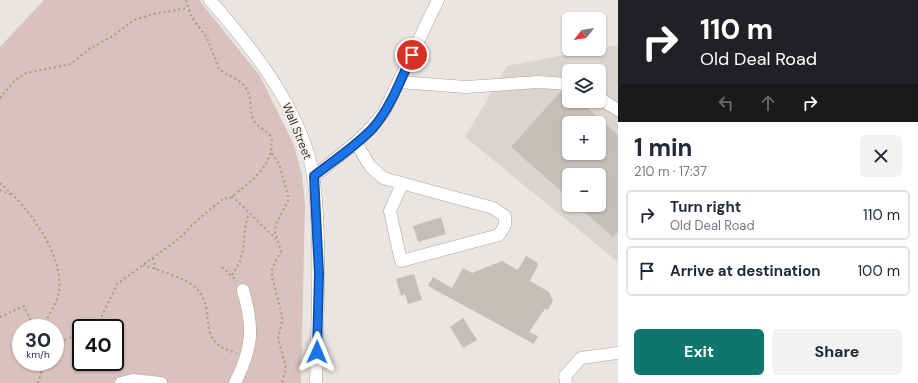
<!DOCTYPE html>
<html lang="en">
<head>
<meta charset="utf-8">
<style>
  :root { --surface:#fff; --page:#f2f2f3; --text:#1f2937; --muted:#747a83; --line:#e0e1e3; --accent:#0f766e }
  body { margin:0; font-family:"DM Sans",sans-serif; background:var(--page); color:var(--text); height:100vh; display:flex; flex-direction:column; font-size:15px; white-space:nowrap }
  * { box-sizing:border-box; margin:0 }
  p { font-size:13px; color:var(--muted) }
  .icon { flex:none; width:22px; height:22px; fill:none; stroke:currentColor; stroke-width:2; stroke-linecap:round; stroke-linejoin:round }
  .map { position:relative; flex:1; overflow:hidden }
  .sheet { display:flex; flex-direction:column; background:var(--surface); width:300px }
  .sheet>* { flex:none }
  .top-card { background:#202124; color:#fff; overflow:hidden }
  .needle { width:26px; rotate:240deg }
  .tools { position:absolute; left:562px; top:12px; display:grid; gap:8px }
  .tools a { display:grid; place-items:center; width:44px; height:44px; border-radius:6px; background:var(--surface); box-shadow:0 1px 3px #0004; font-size:20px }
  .speed { position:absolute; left:12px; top:319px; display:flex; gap:8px; font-size:20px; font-weight:700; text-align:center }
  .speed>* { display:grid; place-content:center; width:52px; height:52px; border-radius:50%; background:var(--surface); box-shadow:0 1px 3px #0004; line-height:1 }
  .speed small { font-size:10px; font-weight:400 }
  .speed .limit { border:2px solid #111; border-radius:6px; background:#fff; color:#111 }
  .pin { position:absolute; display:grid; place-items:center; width:34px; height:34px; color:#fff; margin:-17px; border:2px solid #fff; border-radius:50%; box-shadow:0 1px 4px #0007 }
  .me { position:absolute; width:44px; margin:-22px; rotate:1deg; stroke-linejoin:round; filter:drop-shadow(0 0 3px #0008) }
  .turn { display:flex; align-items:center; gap:14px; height:84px; padding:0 16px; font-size:18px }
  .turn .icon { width:52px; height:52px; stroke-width:2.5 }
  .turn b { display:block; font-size:28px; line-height:34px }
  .lanes { display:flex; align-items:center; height:38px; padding:0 16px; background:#0003; justify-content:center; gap:20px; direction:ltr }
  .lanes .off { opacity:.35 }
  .round { display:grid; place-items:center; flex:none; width:42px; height:42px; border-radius:6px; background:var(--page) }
  .head { display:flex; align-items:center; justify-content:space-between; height:68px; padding:0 16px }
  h1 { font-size:24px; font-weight:700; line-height:30px }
  .cta { display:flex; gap:8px; margin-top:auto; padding:8px 16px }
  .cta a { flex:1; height:46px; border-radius:6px; background:var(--accent); color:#fff; font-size:16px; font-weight:700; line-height:46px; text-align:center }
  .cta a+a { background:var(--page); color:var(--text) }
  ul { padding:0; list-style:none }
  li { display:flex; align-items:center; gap:12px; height:50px; margin:0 8px 6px; padding:0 8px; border:2px solid var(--line); border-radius:6px }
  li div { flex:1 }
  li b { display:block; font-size:15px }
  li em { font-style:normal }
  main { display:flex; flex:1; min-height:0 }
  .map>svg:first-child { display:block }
  .built { fill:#dad4d0; fill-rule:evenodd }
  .green { fill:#d9c1bd; fill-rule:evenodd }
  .building { fill:#c4beb8; fill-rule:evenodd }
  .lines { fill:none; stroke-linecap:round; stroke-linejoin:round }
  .minor-casing { stroke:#aaa49e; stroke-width:13 }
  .path { stroke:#aa9a86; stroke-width:2; stroke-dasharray:2 3; stroke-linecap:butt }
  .minor { stroke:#fff; stroke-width:12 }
  .route-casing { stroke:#114b97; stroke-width:10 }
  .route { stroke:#1a73e8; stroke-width:7 }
  .labels { text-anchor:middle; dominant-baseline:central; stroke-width:3.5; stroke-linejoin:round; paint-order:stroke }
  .street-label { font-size:12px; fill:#393124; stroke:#f7f4f2 }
</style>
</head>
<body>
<main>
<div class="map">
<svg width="618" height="383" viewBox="0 0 618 383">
  <rect width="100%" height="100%" fill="#eae5e2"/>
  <path class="built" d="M618,45V262L465,137L507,66ZM569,71H599V101H569ZM569,123H599V153H569ZM569,175H599V205H569Z"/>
  <path class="green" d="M44,0H199L260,76L294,145L302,175L305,205L301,383H0V47ZM21,328H55V362H21ZM81,328H115V362H81Z"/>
  <path class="building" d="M561,91H569V101H580L618,135V232L613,237L576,205H599V175H569V198L511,147ZM569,123H599V153H569Z
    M441,217L446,234L418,242L413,226Z
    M526,256L537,262L538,265L530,281L549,292L553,301L548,310L545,309L529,332L538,336L534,344L428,286L433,277L452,288L463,268L472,273L502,261L518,270Z
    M414,274L422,300L408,304L405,294L401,296L396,279Z
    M463,318L477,340L463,348L450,327Z"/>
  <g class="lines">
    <g class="minor-casing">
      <path id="minor" d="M210,0C250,46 289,94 308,153C316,181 317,211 318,240C319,288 317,335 316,383
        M399,82L466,87L538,82L569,84
        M599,98L618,110
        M356,143L370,166L383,178L493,208L505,216V225L499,235L401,261L390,211L402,184
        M314,176C339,156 365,138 384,112L438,0
        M121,383L133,380L161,383
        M235,383C253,347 254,328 243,290
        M566,383L565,376L581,358L618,353"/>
    </g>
    <path class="path" d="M186,0L191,16L207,38L219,69C232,79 248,80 250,100C251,107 250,112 253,119C258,128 268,130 272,139L271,152L279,164L289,199L276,224L275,233L281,251L272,269V277L282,315V322L278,338L286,368L282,383
      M0,98L15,80L26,73L71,64L89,49L113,36L134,20L153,14L188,8
      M0,183C27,205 64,254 59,291C57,305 47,316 43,328
      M0,190L12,195
      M232,196L276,239
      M153,258L156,269
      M143,265C157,270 187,278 197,289C219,313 192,340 236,353
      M222,267L237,281
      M232,275C249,252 240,238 249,213
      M0,317L24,306L34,328
      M92,328L99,322L117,284L180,238L193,224L224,198L229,199C246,185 264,174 271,152
      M55,343L81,334
      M38,383L44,362"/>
    <use href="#minor" class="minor"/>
  </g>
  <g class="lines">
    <g class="route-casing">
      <path id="route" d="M317,352L319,273L314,176C333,161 356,146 373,128C391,107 401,79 412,55"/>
    </g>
    <use href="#route" class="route"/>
  </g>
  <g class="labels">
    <g class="street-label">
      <text transform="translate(297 131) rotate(68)">Wall Street</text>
    </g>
  </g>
</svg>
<div class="tools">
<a><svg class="needle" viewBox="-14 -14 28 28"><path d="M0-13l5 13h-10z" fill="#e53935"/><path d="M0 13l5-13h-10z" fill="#747a83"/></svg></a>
<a><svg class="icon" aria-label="layers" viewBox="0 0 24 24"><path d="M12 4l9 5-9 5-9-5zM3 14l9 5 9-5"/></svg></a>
<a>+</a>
<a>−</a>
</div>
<div class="speed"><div>30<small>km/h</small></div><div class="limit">40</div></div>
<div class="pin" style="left:412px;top:55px;background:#d93025"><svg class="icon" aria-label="arrive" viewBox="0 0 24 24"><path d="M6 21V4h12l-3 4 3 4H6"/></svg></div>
<svg class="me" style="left:317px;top:352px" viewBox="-20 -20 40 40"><path d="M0-17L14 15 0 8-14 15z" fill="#1a73e8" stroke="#fff" stroke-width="4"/></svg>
</div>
<section class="sheet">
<div class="top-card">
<div class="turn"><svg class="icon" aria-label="right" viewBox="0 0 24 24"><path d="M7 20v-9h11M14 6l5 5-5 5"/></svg><div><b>110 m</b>Old Deal Road</div></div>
<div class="lanes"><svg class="icon off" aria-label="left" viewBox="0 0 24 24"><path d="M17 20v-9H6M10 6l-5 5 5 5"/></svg><svg class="icon off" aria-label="ahead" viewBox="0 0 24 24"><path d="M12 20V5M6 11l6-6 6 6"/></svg><svg class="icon" aria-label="right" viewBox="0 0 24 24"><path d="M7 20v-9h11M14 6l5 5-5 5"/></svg></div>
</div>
<div class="head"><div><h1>1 min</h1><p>210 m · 17:37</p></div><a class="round"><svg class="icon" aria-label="close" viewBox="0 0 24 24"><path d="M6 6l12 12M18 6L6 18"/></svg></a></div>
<ul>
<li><svg class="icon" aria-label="right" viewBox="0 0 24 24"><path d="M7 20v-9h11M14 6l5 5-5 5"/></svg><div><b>Turn right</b><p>Old Deal Road</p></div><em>110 m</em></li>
<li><svg class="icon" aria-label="arrive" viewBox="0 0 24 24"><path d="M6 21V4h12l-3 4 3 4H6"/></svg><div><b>Arrive at destination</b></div><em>100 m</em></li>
</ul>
<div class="cta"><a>Exit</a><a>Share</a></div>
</section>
</main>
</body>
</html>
